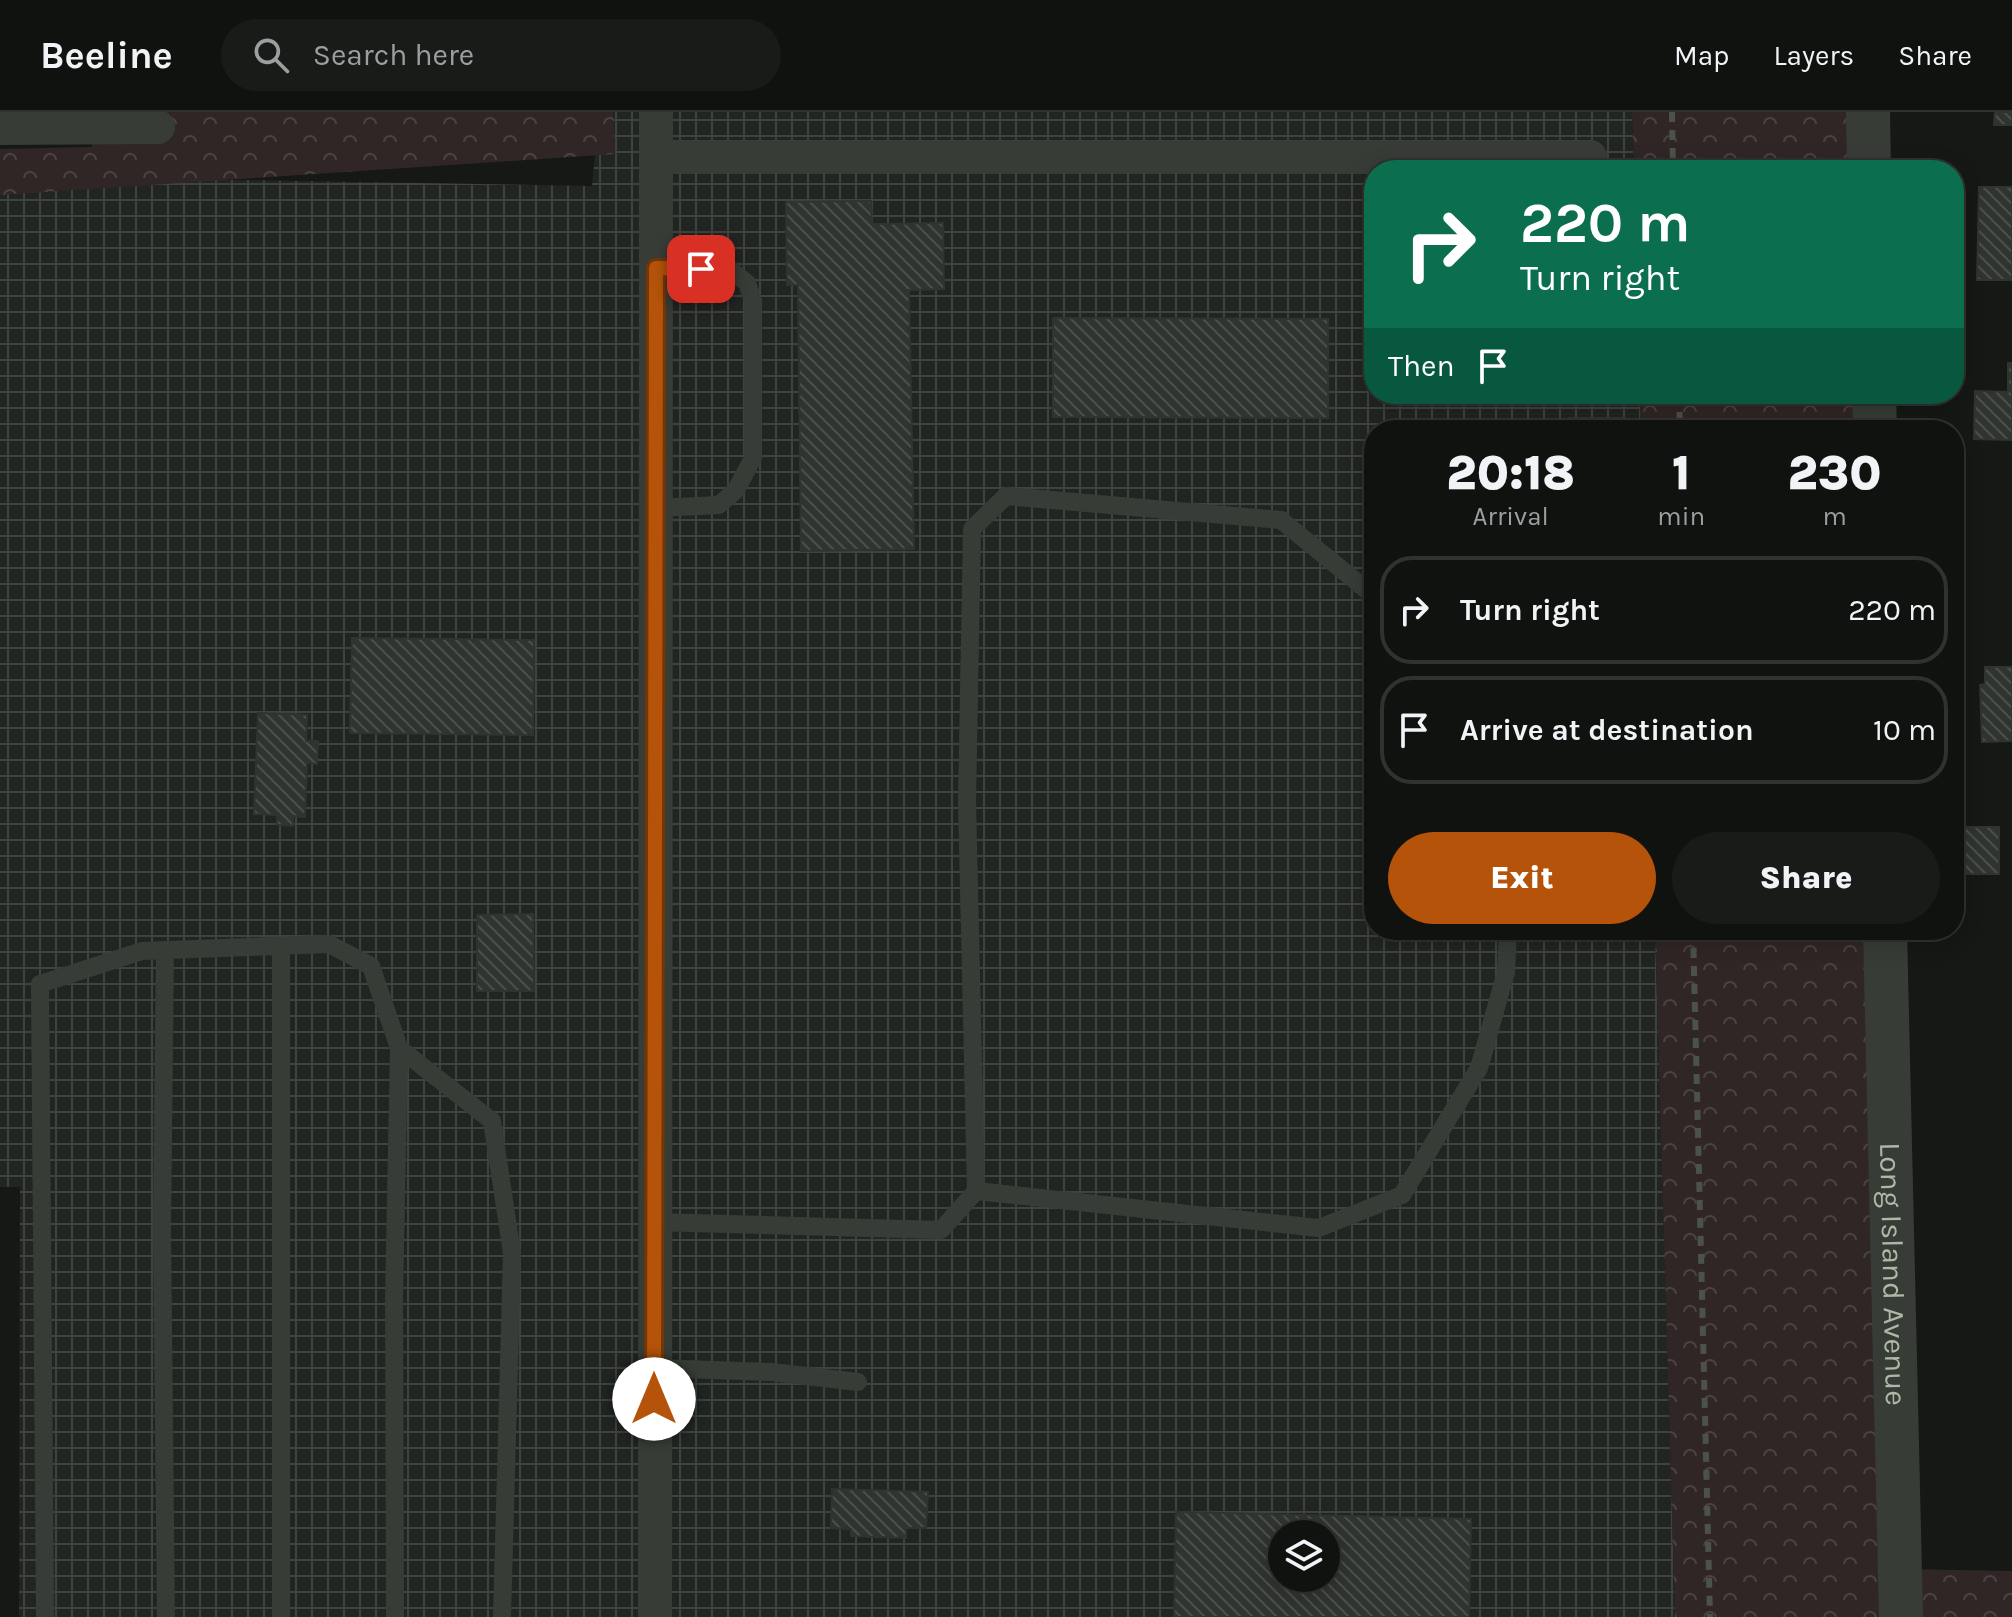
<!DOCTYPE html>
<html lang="en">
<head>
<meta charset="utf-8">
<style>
  :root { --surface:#101210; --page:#191b19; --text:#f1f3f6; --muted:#9c9e9f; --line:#303230; --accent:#b45309 }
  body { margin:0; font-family:Karla,sans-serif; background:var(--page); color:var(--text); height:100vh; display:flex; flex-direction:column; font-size:30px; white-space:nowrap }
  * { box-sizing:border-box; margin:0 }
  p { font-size:26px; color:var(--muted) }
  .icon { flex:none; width:44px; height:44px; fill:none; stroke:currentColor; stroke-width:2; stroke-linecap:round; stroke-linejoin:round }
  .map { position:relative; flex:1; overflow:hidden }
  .sheet { position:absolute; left:1364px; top:308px; width:600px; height:520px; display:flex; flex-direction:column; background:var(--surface); border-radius:32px; box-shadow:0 4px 20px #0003,0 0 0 2px var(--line) }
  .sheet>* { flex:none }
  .guide { position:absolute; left:1364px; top:48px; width:600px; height:244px; border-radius:32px; box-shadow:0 4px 20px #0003,0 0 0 2px var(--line); background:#0b6e4f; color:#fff; overflow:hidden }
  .fabs { position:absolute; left:1268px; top:1408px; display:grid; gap:16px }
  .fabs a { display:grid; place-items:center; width:72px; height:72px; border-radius:50%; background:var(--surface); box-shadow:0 4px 20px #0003,0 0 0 2px var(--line); font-size:40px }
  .pin { position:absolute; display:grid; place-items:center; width:68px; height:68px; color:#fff; margin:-34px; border-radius:16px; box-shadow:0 4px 12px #0006 }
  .me { position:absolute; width:88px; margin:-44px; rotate:0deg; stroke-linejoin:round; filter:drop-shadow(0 0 6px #0008) }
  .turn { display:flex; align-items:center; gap:28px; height:168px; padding:0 24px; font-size:36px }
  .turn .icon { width:104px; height:104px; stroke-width:2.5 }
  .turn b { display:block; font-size:56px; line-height:68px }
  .then { display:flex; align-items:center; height:76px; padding:0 24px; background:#0003; gap:16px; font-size:30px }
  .eta { display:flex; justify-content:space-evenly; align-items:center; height:136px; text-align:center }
  .eta b { font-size:48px; font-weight:800; line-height:56px }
  .action { display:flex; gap:16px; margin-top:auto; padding:16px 24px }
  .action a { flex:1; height:92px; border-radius:48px; background:var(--accent); color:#fff; font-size:32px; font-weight:800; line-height:92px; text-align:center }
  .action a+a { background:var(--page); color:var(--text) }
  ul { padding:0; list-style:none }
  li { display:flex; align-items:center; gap:24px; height:108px; margin:0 16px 12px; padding:0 8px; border:4px solid var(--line); border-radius:32px }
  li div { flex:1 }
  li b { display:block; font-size:30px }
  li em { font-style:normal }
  header { display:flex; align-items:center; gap:48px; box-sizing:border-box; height:112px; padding:0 40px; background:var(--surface); border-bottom:2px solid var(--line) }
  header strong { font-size:38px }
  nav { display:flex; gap:44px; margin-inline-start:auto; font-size:28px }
  .search { width:560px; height:72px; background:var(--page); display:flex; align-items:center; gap:20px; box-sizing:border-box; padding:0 28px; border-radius:44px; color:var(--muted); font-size:30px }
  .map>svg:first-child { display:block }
  .industrial { fill:url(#industrial-grid); fill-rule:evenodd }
  .forest { fill:url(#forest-crowns) }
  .building { fill:url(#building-back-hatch); stroke:#2f342f; stroke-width:2; fill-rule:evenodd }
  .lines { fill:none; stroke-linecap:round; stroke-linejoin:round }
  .service { stroke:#373d36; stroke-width:18 }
  .minor { stroke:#373d36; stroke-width:34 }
  .tertiary { stroke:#373d36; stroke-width:44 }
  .rail { stroke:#4b5249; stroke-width:6; stroke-dasharray:10 8; stroke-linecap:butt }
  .route-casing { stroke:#753606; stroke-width:20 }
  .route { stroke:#b45309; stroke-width:14 }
  .labels { text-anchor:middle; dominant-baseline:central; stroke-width:7; stroke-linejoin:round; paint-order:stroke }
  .street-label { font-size:30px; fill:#acb9a6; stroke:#101310 }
</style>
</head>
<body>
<header>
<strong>Beeline</strong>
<div class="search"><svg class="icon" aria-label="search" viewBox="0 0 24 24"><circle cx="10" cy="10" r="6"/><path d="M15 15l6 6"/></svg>Search here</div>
<nav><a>Map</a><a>Layers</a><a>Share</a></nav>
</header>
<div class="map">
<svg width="2012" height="1505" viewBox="0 0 2012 1505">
  <defs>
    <pattern id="industrial-grid" width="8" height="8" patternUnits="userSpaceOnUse" patternTransform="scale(2)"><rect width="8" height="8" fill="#212521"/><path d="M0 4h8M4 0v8" fill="none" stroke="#3f433e"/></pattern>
    <pattern id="forest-crowns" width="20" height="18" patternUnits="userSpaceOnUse" patternTransform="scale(2)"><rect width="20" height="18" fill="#302625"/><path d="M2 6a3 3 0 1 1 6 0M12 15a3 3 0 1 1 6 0" fill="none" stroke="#4b4342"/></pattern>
    <pattern id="building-back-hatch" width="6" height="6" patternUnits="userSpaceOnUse" patternTransform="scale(2)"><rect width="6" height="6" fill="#303430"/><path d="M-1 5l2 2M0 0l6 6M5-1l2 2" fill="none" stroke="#4b4f4b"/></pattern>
  </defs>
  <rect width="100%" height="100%" fill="#151815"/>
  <path class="industrial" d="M599,0H1632L1634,58H1374V282H1640L1641,318H1374V818H1655L1675,1505H19L20,1075H0V64L592,74ZM1282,1422H1326V1466H1282Z"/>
  <path class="forest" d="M111,0H613L615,42L0,83V37L91,35Z
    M1632,0H1868L1869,58H1634Z
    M1640,282H1874L1875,318H1641Z
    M1655,818H1885L1900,1457L2012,1459V1505H1675Z"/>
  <path class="building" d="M1995,0H2012V13H1994Z
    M1979,75H2012V168H1977Z
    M871,89L872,112L943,111L944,177L909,178L914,437L801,439L798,173H787L786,90Z
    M1053,206L1328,207V306L1053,305Z
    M2008,251H2012V328L1974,327L1975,279L2008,280Z
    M1569,306H1625V318H1569Z
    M352,526L534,528L533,623L350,621Z
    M1985,555H2012V629L1982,630L1980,573L1985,572Z
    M258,601L307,603L306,629H318L317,652L307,651L305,705L293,704V714L277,713V703L254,702Z
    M1956,715H1999V762H1957Z
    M533,802L534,879H477V803Z
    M832,1377L928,1380L926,1416H906V1426L851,1424V1417L831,1416Z
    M1176,1400L1471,1407L1469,1505H1174ZM1282,1422H1326V1466H1282Z"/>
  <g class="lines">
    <path class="service" d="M656,396L719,393L736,378L753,346V189L747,171L732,159L656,156
      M165,838L162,1117L166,1505
      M976,1079L1319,1116L1402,1083L1479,956L1506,860L1508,818
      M655,1110L941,1118L976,1079L967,690L972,417L1006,384L1281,408L1374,484
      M654,1256L772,1260L858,1270
      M45,1505L40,872L142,839L329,832L371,854L399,936L492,1009L512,1141L502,1505
      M281,1505V834
      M395,1505L394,1186L399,936"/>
    <path class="minor" d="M0,16L158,15
      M656,45H1590
      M655,1505L656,0"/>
    <g class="tertiary">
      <path d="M1868,0L1869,58"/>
      <path d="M1874,282L1875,318"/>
      <path id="s1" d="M1885,818L1901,1505"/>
    </g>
    <path class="rail" d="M1672,0L1673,58
      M1679,282L1680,318
      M1693,818L1710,1505"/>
  </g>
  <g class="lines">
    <g class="route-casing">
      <path id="route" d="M654,1287L656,156L701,157"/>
    </g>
    <use href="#route" class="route"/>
  </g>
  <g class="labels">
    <g class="street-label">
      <text stroke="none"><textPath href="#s1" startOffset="344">Long Island Avenue</textPath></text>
    </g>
  </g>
</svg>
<div class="fabs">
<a><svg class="icon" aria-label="layers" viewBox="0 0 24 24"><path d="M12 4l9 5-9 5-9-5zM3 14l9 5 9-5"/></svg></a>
</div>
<div class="pin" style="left:701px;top:157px;background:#d93025"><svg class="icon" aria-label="arrive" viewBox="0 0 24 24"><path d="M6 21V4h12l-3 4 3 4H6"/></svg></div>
<svg class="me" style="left:654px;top:1287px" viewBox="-20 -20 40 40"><circle r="19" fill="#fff"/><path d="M0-13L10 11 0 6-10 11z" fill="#b45309"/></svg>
<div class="guide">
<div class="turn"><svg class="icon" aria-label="right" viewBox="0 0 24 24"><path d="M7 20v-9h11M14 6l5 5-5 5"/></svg><div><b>220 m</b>Turn right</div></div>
<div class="then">Then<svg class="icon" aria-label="arrive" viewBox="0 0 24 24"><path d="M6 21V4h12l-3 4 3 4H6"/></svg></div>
</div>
<section class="sheet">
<div class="eta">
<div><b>20:18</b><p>Arrival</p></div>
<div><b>1</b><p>min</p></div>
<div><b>230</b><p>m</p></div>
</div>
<ul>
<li><svg class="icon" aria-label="right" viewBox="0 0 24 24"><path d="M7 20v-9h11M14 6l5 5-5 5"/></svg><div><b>Turn right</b></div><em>220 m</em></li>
<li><svg class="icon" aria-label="arrive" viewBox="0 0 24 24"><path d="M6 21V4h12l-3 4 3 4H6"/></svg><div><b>Arrive at destination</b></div><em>10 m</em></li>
</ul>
<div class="action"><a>Exit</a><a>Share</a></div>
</section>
</div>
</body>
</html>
